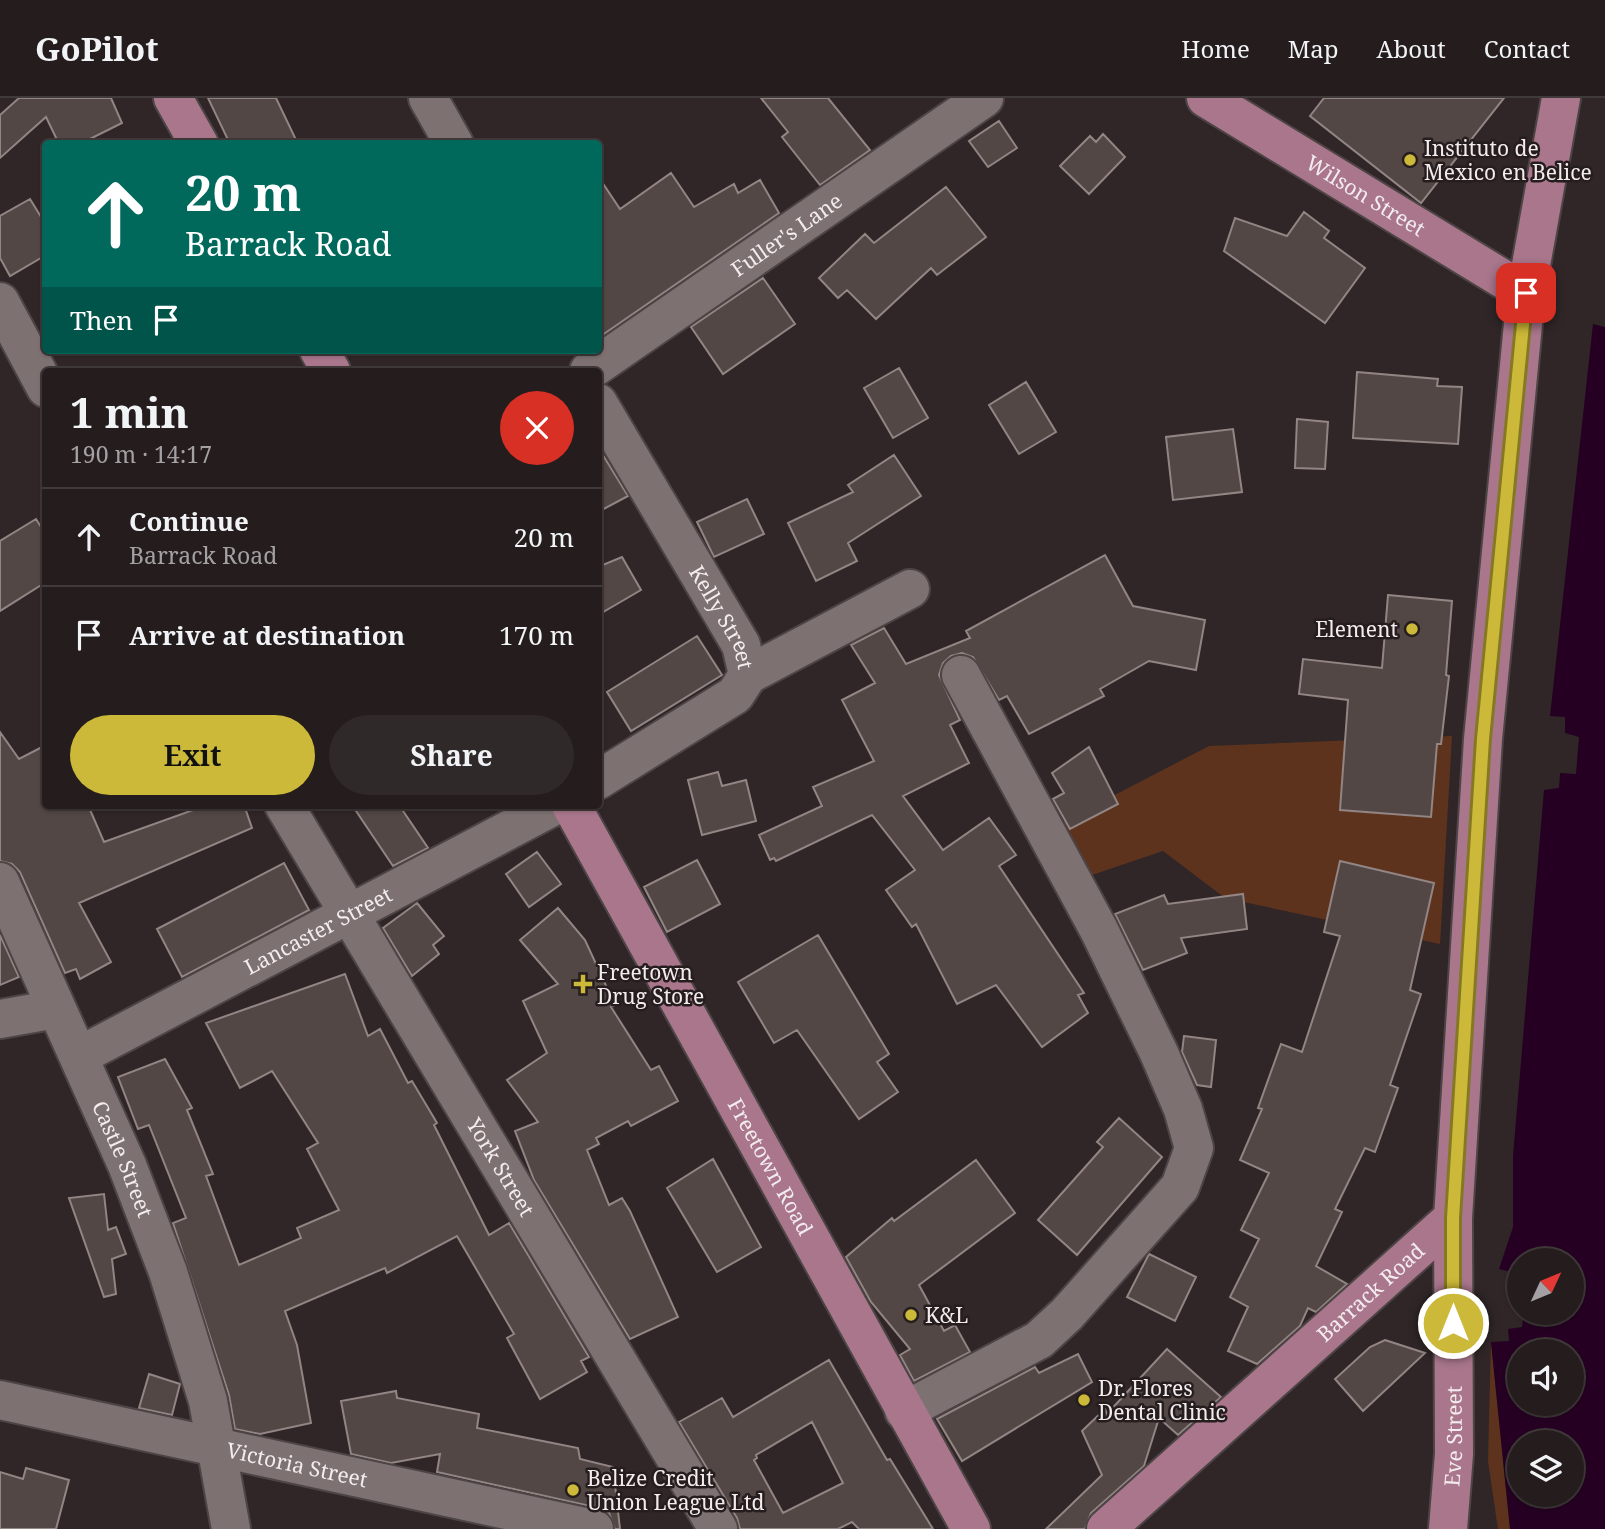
<!DOCTYPE html>
<html lang="en">
<head>
<meta charset="utf-8">
<style>
  :root { --surface:#241c1d; --page:#30292a; --text:#f1f3f6; --muted:#a3a1a4; --line:#413a3b; --accent:#ccb939 }
  body { margin:0; font-family:"Noto Serif",serif; background:var(--page); color:var(--text); height:100vh; display:flex; flex-direction:column; font-size:26px; white-space:nowrap }
  * { box-sizing:border-box; margin:0 }
  p { font-size:23px; color:var(--muted) }
  .icon { flex:none; width:38px; height:38px; fill:none; stroke:currentColor; stroke-width:2; stroke-linecap:round; stroke-linejoin:round }
  .map { position:relative; flex:1; overflow:hidden }
  .panel { position:absolute; left:42px; top:270px; width:560px; height:441px; display:flex; flex-direction:column; background:var(--surface); border-radius:7px; box-shadow:0 2px 5px #0004,0 0 0 2px var(--line) }
  .panel>* { flex:none }
  .banner { position:absolute; left:42px; top:42px; width:560px; height:214px; border-radius:7px; box-shadow:0 2px 5px #0004,0 0 0 2px var(--line); background:#00695c; color:#fff; overflow:hidden }
  .needle { width:46px; rotate:46deg }
  .fabs { position:absolute; left:1507px; top:1150px; display:grid; gap:14px }
  .fabs a { display:grid; place-items:center; width:77px; height:77px; border-radius:50%; background:var(--surface); box-shadow:0 2px 5px #0004,0 0 0 2px var(--line); font-size:35px }
  .pin { position:absolute; display:grid; place-items:center; width:60px; height:60px; color:#fff; margin:-30px; border-radius:14px; box-shadow:0 4px 10px #0006 }
  .me { position:absolute; width:77px; margin:-38px; rotate:0deg; stroke-linejoin:round; filter:drop-shadow(0 0 5px #0008) }
  .turn { display:flex; align-items:center; gap:24px; height:147px; padding:0 28px; font-size:32px }
  .turn .icon { width:91px; height:91px; stroke-width:2.5 }
  .turn b { display:block; font-size:49px; line-height:60px }
  .then { display:flex; align-items:center; height:66px; padding:0 28px; background:#0003; gap:14px; font-size:26px }
  .round { display:grid; place-items:center; flex:none; width:74px; height:74px; border-radius:37px; background:var(--page) }
  .summary { display:flex; align-items:center; justify-content:space-between; height:119px; padding:0 28px }
  h1 { font-size:42px; font-weight:700; line-height:52px }
  .primary-button { display:flex; gap:14px; margin-top:auto; padding:14px 28px }
  .primary-button a { flex:1; height:80px; border-radius:42px; background:var(--accent); color:#111; font-size:28px; font-weight:700; line-height:80px; text-align:center }
  .primary-button a+a { background:var(--page); color:var(--text) }
  ul { padding:0; list-style:none }
  li { display:flex; align-items:center; gap:21px; height:98px; padding:0 28px; border-top:2px solid var(--line) }
  li div { flex:1 }
  li b { display:block; font-size:26px }
  li em { font-style:normal }
  header { display:flex; align-items:center; gap:42px; box-sizing:border-box; height:98px; padding:0 35px; background:var(--surface); border-bottom:2px solid var(--line) }
  header strong { font-size:33px }
  nav { display:flex; gap:38px; margin-inline-start:auto; font-size:24px }
  .map>svg:first-child { display:block }
  .green { fill:#5e331e }
  .water { fill:#250022; fill-rule:evenodd }
  .building { fill:#524745; stroke:#928584; stroke-width:2; fill-rule:evenodd }
  .lines { fill:none; stroke-linecap:round; stroke-linejoin:round }
  .minor-casing { stroke:#4d4445; stroke-width:42 }
  .major-casing { stroke:#4d4445; stroke-width:42 }
  .minor { stroke:#7d7172; stroke-width:38 }
  .major { stroke:#a9768c; stroke-width:38 }
  .route-casing { stroke:#857825; stroke-width:18 }
  .route { stroke:#ccb939; stroke-width:12 }
  .poi-dot { fill:#ccb939; stroke:#261d1e; stroke-width:2.5 }
  .labels { text-anchor:middle; dominant-baseline:central; stroke-width:5; stroke-linejoin:round; paint-order:stroke }
  .poi-label { font-size:21px; fill:#f3eced; stroke:#261d1e; text-anchor:start }
  .street-label { font-size:21px; fill:#f3eced; stroke:#261d1e }
</style>
</head>
<body>
<header>
<strong>GoPilot</strong>
<nav><a>Home</a><a>Map</a><a>About</a><a>Contact</a></nav>
</header>
<div class="map">
<svg width="1605" height="1431" viewBox="0 0 1605 1431">
  <rect width="100%" height="100%" fill="#302627"/>
  <path class="green" d="M1452,638L1440,846L1225,800L1163,753L1092,777L1057,727L1209,648Z
    M1491,1244L1510,1431H1498L1488,1363Z"/>
  <path class="water" d="M1593,226L1605,229V1431H1510L1491,1244L1509,1243L1508,1231L1522,1229L1524,1215L1572,1214V1162H1519V1190L1511,1189V1174L1499,1171L1513,1129V1058L1544,692L1559,690L1560,675L1576,676L1579,639L1565,635V619L1550,618ZM1519,1253H1572V1306H1519ZM1519,1344H1572V1396H1519Z"/>
  <path class="building" d="M19,0H111L122,25L80,46H59L46,19L0,60V17Z
    M208,0H276L298,46H230Z
    M761,0H828L870,52L820,87L782,39L788,34Z
    M1324,0H1504L1421,105L1310,18Z
    M999,23L1017,50L988,69L969,43Z
    M1103,36L1125,59L1089,96L1060,68L1090,38L1096,44Z
    M671,75L694,109L734,86L738,95L760,82L779,115L598,240V78L620,111Z
    M946,89L986,139L937,177L931,170L876,221L847,192L838,200L819,180L865,136L874,145Z
    M30,101L46,127V157L10,178L0,160V118Z
    M1304,114L1329,133L1324,140L1365,170L1325,225L1224,153L1235,120L1287,138Z
    M763,180L795,226L723,276L691,229Z
    M899,270L928,320L893,340L864,290Z
    M1357,274L1438,281L1437,288L1462,289L1458,346L1353,340Z
    M1026,284L1056,334L1019,356L989,307Z
    M1297,321L1328,324L1325,371L1295,370Z
    M1233,331L1242,394L1173,402L1166,339Z
    M598,349L628,398L598,414Z
    M894,357L921,398L848,445L857,463L816,483L788,425L853,394L848,387Z
    M747,401L764,436L714,459L697,424Z
    M36,421L46,437V484L0,513V443Z
    M1105,457L1133,508L1205,522L1196,572L1149,563L1100,591L1104,598L1029,636L1007,598L999,602L973,559L962,555L951,558L943,565L939,577L960,622L950,627L969,665L903,698L943,752L989,720L1016,757L999,768L1084,895L1078,897L1088,915L1042,949L996,887L957,906L916,826L912,829L886,792L915,772L872,717L776,763L774,760L770,762L759,737L822,708L813,689L874,663L842,602L875,585L851,547L884,530L906,566L970,540L966,533Z
    M622,459L641,492L598,517V469Z
    M1388,497L1452,503L1446,577L1449,578L1441,646H1437L1431,719L1340,712L1348,602L1299,596L1303,561L1382,570Z
    M697,538L722,577L631,633L607,594Z
    M0,634L19,661L46,647V707H88L104,744L207,707H244L252,730L79,805L111,864L80,881L76,871L65,875L20,774L12,766L0,763Z
    M1089,649L1118,706L1070,731L1053,701L1064,695L1052,675Z
    M718,674L722,688L746,682L756,723L702,737L688,682Z
    M352,707H399L428,750L393,768Z
    M537,754L561,786L529,809L506,776Z
    M697,762L720,806L667,834L644,789Z
    M1340,763L1434,785L1410,892L1421,896L1390,987L1398,990L1375,1054L1365,1050L1335,1111L1342,1114L1316,1168L1347,1186L1316,1214L1308,1210L1300,1228L1257,1266L1228,1253L1248,1209L1230,1199L1259,1141L1241,1132L1269,1075L1240,1062L1262,1011L1258,1010L1281,946L1302,954L1340,838L1324,834Z
    M284,765L309,812L182,879L157,831Z
    M1243,796L1247,831L1181,840L1187,855L1143,872L1115,816L1164,797L1168,806Z
    M417,805L444,838L433,847L439,856L412,878L383,830Z
    M558,810L585,842L615,907L611,909L651,972L659,968L678,1003L631,1028L628,1023L596,1040L599,1046L587,1052L609,1107L622,1100L630,1113L678,1219L630,1241L534,1082L515,1033L538,1024L507,982L547,955L523,903L558,886L520,842Z
    M0,837L19,879L0,887Z
    M818,837L889,956L877,964L898,994L859,1021L797,932L774,945L738,884Z
    M345,876L368,938L380,931L408,985L412,983L437,1025L434,1027L489,1137L509,1125L589,1259L581,1263L587,1274L540,1301L507,1240L514,1236L457,1138L387,1175L385,1170L285,1213L297,1247L311,1325L260,1336L235,1331L229,1297L173,1125L186,1120L149,1027L138,1031L118,979L165,961L192,1010L187,1012L213,1076L206,1078L239,1167L301,1140L297,1130L339,1112L307,1051L318,1045L272,973L240,990L206,925Z
    M1184,938L1216,942L1211,989L1197,987L1182,954Z
    M1119,1020L1162,1059L1077,1157L1038,1122L1103,1049L1097,1044Z
    M713,1061L761,1149L717,1174L667,1090Z
    M976,1062L1015,1115L919,1187L944,1233L955,1227L970,1254L914,1283L900,1257L910,1251L871,1204L846,1159L892,1120L894,1123Z
    M104,1096L108,1132L116,1129L126,1156L112,1161L116,1196L104,1199L69,1100Z
    M1149,1156L1196,1179L1175,1223L1127,1199Z
    M1385,1242L1425,1255L1363,1313L1335,1281L1370,1249Z
    M1167,1251L1221,1299L1178,1337L1159,1320L1144,1368L1091,1415L1085,1431H1046L1102,1377L1082,1333L1105,1311L1107,1316Z
    M1078,1256L1092,1284L962,1363L937,1321L1035,1269L1039,1275Z
    M829,1262L887,1362L890,1361L933,1431H859L852,1424L838,1431H740L737,1420L679,1324L722,1300L733,1319ZM812,1324L843,1385L783,1415L754,1362L757,1360L756,1357Z
    M149,1276L180,1286L172,1317L139,1310Z
    M396,1293L397,1300L479,1316L477,1330L578,1350L580,1361L613,1369L620,1431H615L609,1415L599,1410L437,1374L440,1356L391,1365L351,1356L341,1303Z
    M26,1370L69,1382L56,1431H0V1374L23,1381Z"/>
  <g class="lines">
    <g class="minor-casing">
      <g id="minor">
        <path d="M428,0L454,46"/>
        <path d="M0,204L46,290"/>
        <path id="s1" d="M589,273L984,0"/>
        <path id="s2" d="M598,305L741,547L748,577L735,597L598,682"/>
        <path d="M748,577L910,491"/>
        <path id="s3" d="M284,707L718,1431"/>
        <path id="s4" d="M0,784L127,1067L168,1174L208,1303L231,1431"/>
        <path d="M0,921L56,911"/>
        <path id="s5" d="M79,958L556,707"/>
        <path id="s6" d="M0,1302L594,1431"/>
        <path d="M904,1313L1039,1242L1067,1216L1180,1089L1194,1050L1183,1011L1159,955L1099,832L961,577"/>
      </g>
    </g>
    <g class="major-casing">
      <g id="major">
        <path d="M173,0L199,46"/>
        <path id="s7" d="M1206,0L1526,195"/>
        <path d="M319,252L331,273"/>
        <path id="s8" d="M571,707L971,1431"/>
        <path id="s9" d="M1106,1431L1453,1120"/>
        <path id="s10" d="M1448,1431L1454,1356L1453,1120L1483,641L1526,195L1561,0"/>
      </g>
    </g>
    <use href="#minor" class="minor"/>
    <use href="#major" class="major"/>
  </g>
  <g class="lines">
    <g class="route-casing">
      <path id="route" d="M1453,1225V1120L1483,641L1526,195"/>
    </g>
    <use href="#route" class="route"/>
  </g>
  <g class="poi-dot">
    <circle cx="1410" cy="62" r="7"/>
    <circle cx="1412" cy="531" r="7"/>
    <path d="M579.5 875.5h7v7h7v7h-7v7h-7v-7h-7v-7h7z"/>
    <circle cx="911" cy="1217" r="7"/>
    <circle cx="1084" cy="1302" r="7"/>
    <circle cx="573" cy="1392" r="7"/>
  </g>
  <g class="labels">
    <g class="poi-label">
      <text x="1424" y="50">Instituto de<tspan x="1424" dy="24">Mexico en Belice</tspan></text>
      <text x="1398" y="531" text-anchor="end">Element</text>
      <text x="597" y="874">Freetown<tspan x="597" dy="24">Drug Store</tspan></text>
      <text x="925" y="1217">K&amp;L</text>
      <text x="1098" y="1290">Dr. Flores<tspan x="1098" dy="24">Dental Clinic</tspan></text>
      <text x="587" y="1380">Belize Credit<tspan x="587" dy="24">Union League Ltd</tspan></text>
    </g>
    <g class="street-label">
      <text stroke="none"><textPath href="#s7" startOffset="187">Wilson Street</textPath></text>
      <text stroke="none"><textPath href="#s1" startOffset="240">Fuller's Lane</textPath></text>
      <text stroke="none"><textPath href="#s2" startOffset="248">Kelly Street</textPath></text>
      <text stroke="none"><textPath href="#s5" startOffset="270">Lancaster Street</textPath></text>
      <text stroke="none"><textPath href="#s4" startOffset="303">Castle Street</textPath></text>
      <text stroke="none"><textPath href="#s3" startOffset="422">York Street</textPath></text>
      <text stroke="none"><textPath href="#s8" startOffset="413">Freetown Road</textPath></text>
      <text stroke="none"><textPath href="#s9" startOffset="355">Barrack Road</textPath></text>
      <text stroke="none"><textPath href="#s10" startOffset="93">Eve Street</textPath></text>
      <text stroke="none"><textPath href="#s6" startOffset="304">Victoria Street</textPath></text>
    </g>
  </g>
</svg>
<div class="fabs">
<a><svg class="needle" viewBox="-14 -14 28 28"><path d="M0-13l5 13h-10z" fill="#e53935"/><path d="M0 13l5-13h-10z" fill="#a3a1a4"/></svg></a>
<a><svg class="icon" aria-label="sound" viewBox="0 0 24 24"><path d="M4 9h4l5-4v14l-5-4H4zM17 9q2 3 0 6"/></svg></a>
<a><svg class="icon" aria-label="layers" viewBox="0 0 24 24"><path d="M12 4l9 5-9 5-9-5zM3 14l9 5 9-5"/></svg></a>
</div>
<div class="pin" style="left:1526px;top:195px;background:#d93025"><svg class="icon" aria-label="arrive" viewBox="0 0 24 24"><path d="M6 21V4h12l-3 4 3 4H6"/></svg></div>
<svg class="me" style="left:1453px;top:1225px" viewBox="-20 -20 40 40"><circle r="17" fill="#ccb939" stroke="#fff" stroke-width="3"/><path d="M0-11L8 9 0 5-8 9z" fill="#fff"/></svg>
<div class="banner">
<div class="turn"><svg class="icon" aria-label="ahead" viewBox="0 0 24 24"><path d="M12 20V5M6 11l6-6 6 6"/></svg><div><b>20 m</b>Barrack Road</div></div>
<div class="then">Then<svg class="icon" aria-label="arrive" viewBox="0 0 24 24"><path d="M6 21V4h12l-3 4 3 4H6"/></svg></div>
</div>
<section class="panel">
<div class="summary"><div><h1>1 min</h1><p>190 m · 14:17</p></div><a class="round" style="background:#d93025;color:#fff"><svg class="icon" aria-label="close" viewBox="0 0 24 24"><path d="M6 6l12 12M18 6L6 18"/></svg></a></div>
<ul>
<li><svg class="icon" aria-label="ahead" viewBox="0 0 24 24"><path d="M12 20V5M6 11l6-6 6 6"/></svg><div><b>Continue</b><p>Barrack Road</p></div><em>20 m</em></li>
<li><svg class="icon" aria-label="arrive" viewBox="0 0 24 24"><path d="M6 21V4h12l-3 4 3 4H6"/></svg><div><b>Arrive at destination</b></div><em>170 m</em></li>
</ul>
<div class="primary-button"><a>Exit</a><a>Share</a></div>
</section>
</div>
</body>
</html>
